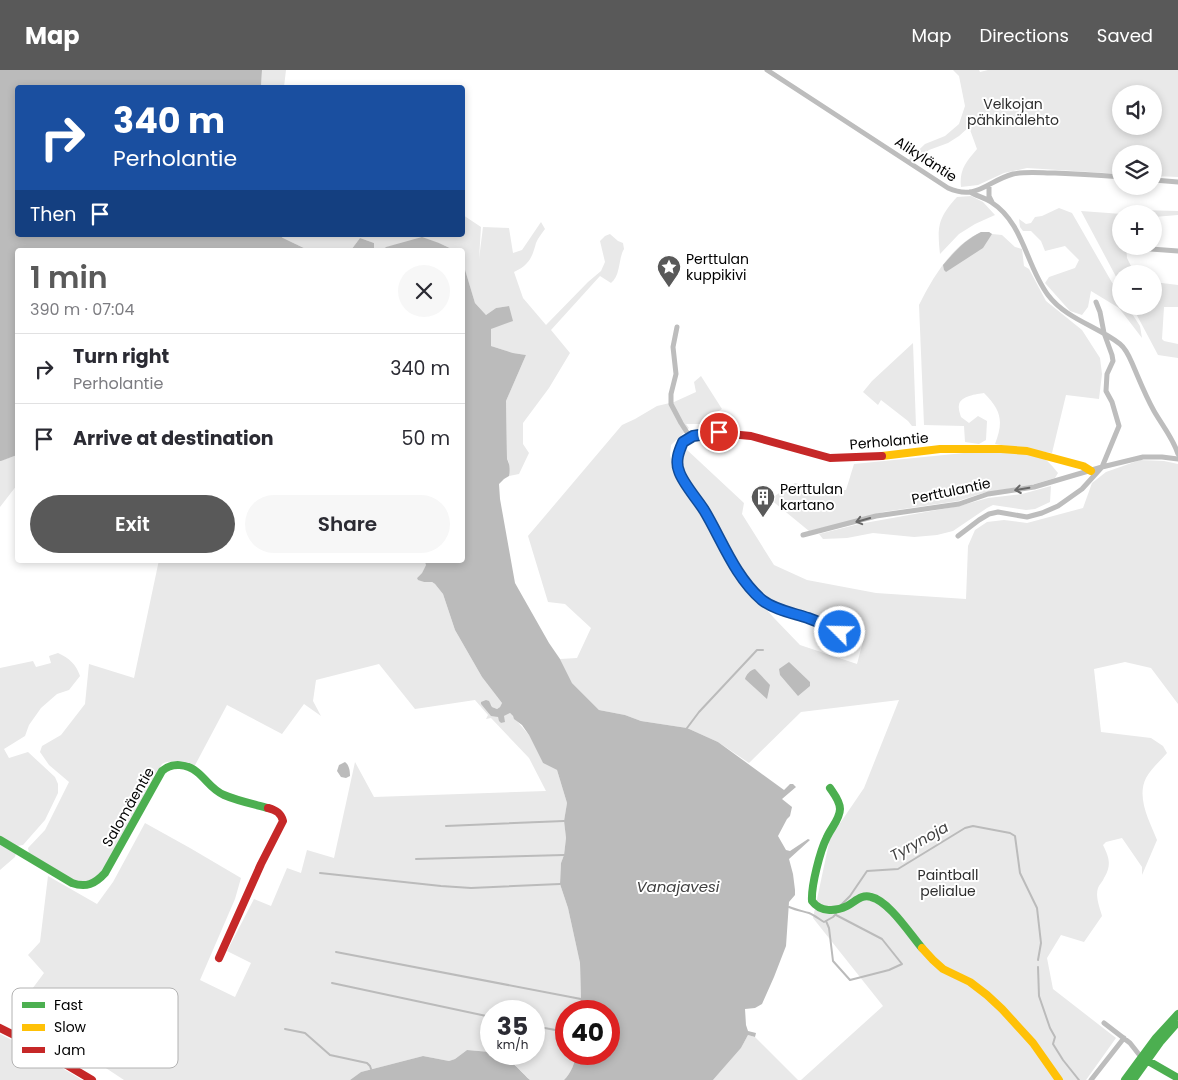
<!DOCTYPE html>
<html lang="en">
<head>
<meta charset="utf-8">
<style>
  :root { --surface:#fff; --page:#f7f7f7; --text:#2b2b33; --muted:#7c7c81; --line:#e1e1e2; --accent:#595959 }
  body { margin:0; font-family:Poppins,sans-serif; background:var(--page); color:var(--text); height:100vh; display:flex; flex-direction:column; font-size:19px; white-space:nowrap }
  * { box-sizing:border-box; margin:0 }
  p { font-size:16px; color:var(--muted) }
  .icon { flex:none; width:28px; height:28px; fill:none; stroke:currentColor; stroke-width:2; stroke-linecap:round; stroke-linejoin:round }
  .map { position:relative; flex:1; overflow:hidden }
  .sheet { position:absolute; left:15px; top:178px; width:450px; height:315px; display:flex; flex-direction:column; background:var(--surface); border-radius:5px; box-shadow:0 2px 8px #0003 }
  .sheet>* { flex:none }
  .hud { position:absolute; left:15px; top:15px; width:450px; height:152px; border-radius:5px; box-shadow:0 2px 8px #0003; background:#1a4fa0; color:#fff; overflow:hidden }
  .tools { position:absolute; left:1112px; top:15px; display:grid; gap:10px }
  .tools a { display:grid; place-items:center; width:50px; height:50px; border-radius:50%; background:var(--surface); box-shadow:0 2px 8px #0003; font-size:25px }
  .speed { position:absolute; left:480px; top:930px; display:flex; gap:10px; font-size:25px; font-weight:700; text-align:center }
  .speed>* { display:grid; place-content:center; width:65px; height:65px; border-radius:50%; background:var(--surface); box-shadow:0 2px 8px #0003; line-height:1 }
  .speed small { font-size:12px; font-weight:400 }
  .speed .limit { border:8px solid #d22; background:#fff; color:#111 }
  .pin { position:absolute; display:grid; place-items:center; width:42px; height:42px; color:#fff; margin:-21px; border:2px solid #fff; border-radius:50%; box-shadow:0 1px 5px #0007 }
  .me { position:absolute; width:55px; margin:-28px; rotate:293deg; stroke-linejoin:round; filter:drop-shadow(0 0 4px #0008) }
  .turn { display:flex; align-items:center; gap:18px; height:105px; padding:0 15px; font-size:22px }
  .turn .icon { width:65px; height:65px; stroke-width:2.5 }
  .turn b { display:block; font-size:35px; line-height:42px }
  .then { display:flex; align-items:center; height:48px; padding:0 15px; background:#0003; gap:10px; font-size:19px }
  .round { display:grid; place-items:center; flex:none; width:52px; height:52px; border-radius:26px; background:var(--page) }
  .head { display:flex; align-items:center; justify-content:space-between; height:85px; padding:0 15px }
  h1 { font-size:30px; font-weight:600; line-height:38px; color:var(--accent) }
  .button { display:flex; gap:10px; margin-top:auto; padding:10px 15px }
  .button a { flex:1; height:58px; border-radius:30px; background:var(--accent); color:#fff; font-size:20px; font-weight:600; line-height:58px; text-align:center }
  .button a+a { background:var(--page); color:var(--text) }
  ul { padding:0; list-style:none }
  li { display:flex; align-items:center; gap:15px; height:70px; padding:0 15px; border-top:1px solid var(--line) }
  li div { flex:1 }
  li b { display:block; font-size:19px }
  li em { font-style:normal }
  header { display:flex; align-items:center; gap:30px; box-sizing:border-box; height:70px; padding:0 25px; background:var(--accent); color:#fff }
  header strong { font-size:24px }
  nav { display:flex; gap:28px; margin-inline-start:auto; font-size:18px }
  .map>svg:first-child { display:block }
  .green { fill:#e9e9e9; fill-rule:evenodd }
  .water { fill:#bbb }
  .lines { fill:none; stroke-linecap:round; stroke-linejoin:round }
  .stream { stroke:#bbb; stroke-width:2 }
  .street { stroke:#bdbdbd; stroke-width:5 }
  .fast { stroke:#4caf50; stroke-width:8 }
  .slow { stroke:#ffc107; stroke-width:8 }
  .jam { stroke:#c62828; stroke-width:8 }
  .oneway { stroke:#686868 }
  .route-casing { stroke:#114b97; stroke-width:12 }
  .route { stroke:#1a73e8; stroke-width:9 }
  .labels { text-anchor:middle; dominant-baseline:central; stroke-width:4; stroke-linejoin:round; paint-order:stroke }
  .park-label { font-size:14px; fill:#2e2e2e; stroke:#fff }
  .street-label { font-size:14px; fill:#000; stroke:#fff }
  .poi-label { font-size:14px; fill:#000; stroke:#fff; text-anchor:start }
  .water-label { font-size:15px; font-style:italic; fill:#3f3f3f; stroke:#fff }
  .key { fill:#fff; stroke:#b2b2b2; stroke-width:1 }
  .key-label { font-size:14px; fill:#000 }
</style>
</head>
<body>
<header>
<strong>Map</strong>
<nav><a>Map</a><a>Directions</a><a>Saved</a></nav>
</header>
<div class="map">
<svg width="1178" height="1010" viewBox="0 0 1178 1010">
  <rect width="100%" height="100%" fill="#fff"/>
  <path class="green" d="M262,0H286L284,17L261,18Z
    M953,0H979L980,2L988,0H1178V107L1154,106V84H1121V104L1027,98L1004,103L978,115L961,117C959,100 966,92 977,79L969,57L959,66L948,73L929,80L913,92L908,90L925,74L945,66L959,54L965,36L959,6ZM1121,24H1154V56H1121Z
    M971,126L983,132L995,145L975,154L959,164L940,184C937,156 938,148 957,127Z
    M1059,138L1072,143L1114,216L1121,228V236H1127L1140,256L1142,268L1119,238L1091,221L1088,237L1082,245L1070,241L1045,213L1049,207L1075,198L1079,190L1065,176L1045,181L1041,171L1031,161H1023L1020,157L1019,149L1026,154L1031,153L1035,147L1042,146Z
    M1138,140L1178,141V145L1154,147V144H1121V176H1126L1127,188L1135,204H1121V216L1081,141L1122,144Z
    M463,145L481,157L479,189L483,157L509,158L513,183L522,180L541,152L545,159C542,163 538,168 536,173C532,188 529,195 514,202L523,228L546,255L588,212L601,201L605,192L600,171L605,166L610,164L618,171L623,173L624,179C618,189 621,205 611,213L600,206L551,260L570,283L549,318L523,353V374L529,383L519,404L509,406V392L507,389L506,331L526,285L513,283L491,276V259L509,236L496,238L486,245L475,233L463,193L462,180H454L439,173L386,177L382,180H374V173L360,168L351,180H308L283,168L279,165H462Z
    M981,162H989L992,164L1002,165L1015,177L1022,179L1024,196L1029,199L1046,231L1082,260L1100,288L1102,304L1099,329L1066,325L1052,383L995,374C1004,351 1001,340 984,323C977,324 960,326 959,335C958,338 960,344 961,347L969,353L978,346L987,351L986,370L979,374L965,372L964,356L924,355L919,235C933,207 952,175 981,162Z
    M1154,212L1178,215V237H1164L1162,269L1164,271L1178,274V288L1158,285L1132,236H1154Z
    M913,273L916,356H912L908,351L881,330L878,335L863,322L872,311Z
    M701,306L722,339L712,345L714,354H686L689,358L671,375L670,385L674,400L742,512L774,548L800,575L857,594L866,560L790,541L769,532L756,519L738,496L685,408C681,395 680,390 685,378L744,433L742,444L774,495L807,510L876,523L966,529L968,476L975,460L987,452L1004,450L1027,453L1083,438L1092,413L1106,402L1140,390L1164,391L1178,394V634L1151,598L1125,592L1094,599L1101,662L1151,668L1163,676L1167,683C1160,691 1151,699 1146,708C1136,728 1150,752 1157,770L1142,805V797L1122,768L1106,772L1103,775C1109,787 1112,795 1104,808C1103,811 1099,815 1098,818C1095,827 1100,838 1102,846L1084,872L1061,865L1047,888L1053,919L1116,968L1086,1010H801L883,936L813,848L830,768L864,718L899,630L801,642L749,693L718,672L687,658L641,651L625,645L599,640L572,613L560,589L577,588L591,558L565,534L548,532L528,466L622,355L635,349L657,336L674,332L696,322L694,312Z
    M964,383C988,383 1018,380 1040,387C1047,389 1053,397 1058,403L1055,408L1031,415L983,423L958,431L883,442L856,450L809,461L770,429L795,413L825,421L846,420L854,394Z
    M17,385V415L0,437V391Z
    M1051,416L1050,432L1035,439L1026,440L993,435L987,438L953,461L937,465L914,467L873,463L847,468L823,469L819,464L859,454L959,436L988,428L1022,424Z
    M159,490H424L426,495L422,503L417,508L424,512H432L435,514L443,524L455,560L482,607L502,633L500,637L497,639L492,637L491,634H481L498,647L501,653L503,652L504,646L510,643L529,665L543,693L557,700L567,733L564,751L566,768L564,785L561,793L560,814L568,838L580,893L581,929L580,941H566V984H576C575,993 571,1003 564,1010H530L509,989L495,984H534V941H491V982L467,980L455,989L449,991L423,986L361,1002L350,1010H124L74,977L21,934L44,903L28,885L40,872L48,806L97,834L113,812L145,753L190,778L241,808L235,829L200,910L235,927L251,893L227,881L254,829L271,836L287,798L301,803L307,780L334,788L355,692L374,727L546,721L529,688L491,648L486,649L488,645L475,630L415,639L379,594L316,610L313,631L321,646L304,634L282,664L227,635L193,699C183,694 173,688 162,694L100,805L90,812L80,814L29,783L28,778L45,760L69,712L49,695L40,682L42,676L61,665L85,634L89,594L134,608Z
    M58,583C69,588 76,594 80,606L69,620L57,624L41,638L29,655L25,666L4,679L9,688L28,682L55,707L58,714V723L45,750L23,775L17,776L0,766V598L33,591L36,597L51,593L49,586Z
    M0,773L16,783L15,787L0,800Z
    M0,964L34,981L82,1010H0Z
    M748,965L755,967L798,1010H713L741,978Z"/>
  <path class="water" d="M0,0H262L261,17L18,18V165H279L283,168L308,180H18L17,385L1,391H0Z
    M981,162H989L992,164L983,178L946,202L944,200L943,195C954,182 966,169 981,162Z
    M422,167L439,173L454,180H382L386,177Z
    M360,168L374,173V180H351Z
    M463,193L475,233L486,245L496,238L509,236L513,251L491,259V276L513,283L526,285L506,331L507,389C510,394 510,401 509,406L504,409L499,414L500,429L515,513L549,573L560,589L572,613L599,640L625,645L641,651L687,658L718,672L784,720L790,714H793L796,717L782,729L792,737L790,746L787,749L778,766L786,780L790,781L808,769L810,770L789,789L793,804L795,820V825L789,832L786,876L774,907L762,934L755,938L745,939L746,955L748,961L756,963L755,967L748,965L741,978L713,1010H564C571,1003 575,993 576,984H609V941H580L581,929L580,893L568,838L560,814L561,793L564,785L566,768L564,751L567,733L557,700L543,693L529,665L522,655L514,649L513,646L510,643L504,646L505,652L501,653L499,651L498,647L491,646L481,634V632L486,630L489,631L492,637L497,639L500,637L502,633L482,607L455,560L443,524L435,514L432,512H424L418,510L417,508L422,503L426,495L424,490H462Z
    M789,592L810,612V616L798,626L780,605L779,599Z
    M755,599L770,615L767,629L745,609C746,605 750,600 755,599Z
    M345,692C349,695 350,700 350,706L346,708L341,707L337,701L339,695Z
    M467,980L490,982L491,984C508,984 519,1000 530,1010H350L361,1002L423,986L449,991L455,989Z"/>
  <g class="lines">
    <path class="stream" d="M687,658L699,642L757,580H763
      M446,756L564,751
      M416,789L564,785
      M320,803L441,816L471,818L560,814
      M841,835L850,826L867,801L898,799L965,758L973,756L1010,763L1015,766L1020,803L1037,838L1041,873L1038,890
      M789,837C796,840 802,841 809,843C814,845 819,849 824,852L833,847L836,844
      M826,851L829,858L833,891L850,910L889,900L902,894L882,869L836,845
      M336,882L581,929
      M1038,897L1039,926L1050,958L1055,967L1053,974L1063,990L1079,1010
      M332,913L491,947
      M534,956L566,962
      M285,959L305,963L330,985L367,993L370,996L371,999"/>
    <path class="street" d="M767,0L948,118C977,131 987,111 1013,104C1026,101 1042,103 1055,103C1077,104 1099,105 1121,107
      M1154,110L1178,112
      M989,115V126L992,132
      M970,122C977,126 985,128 991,132C1024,153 1026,196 1048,225C1066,249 1097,256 1120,274C1125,278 1129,286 1132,293C1139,309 1145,325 1154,341C1162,355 1173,368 1178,384
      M1137,178L1178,181
      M677,257L673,277L676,304L671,324V334L681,353L690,367
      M803,465L876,446L959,434L988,424L1034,417L1102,397L1143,387H1162L1178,389
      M958,466L979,450L989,444L998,442L1027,447L1042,443L1058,436L1082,419L1102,397L1119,356L1112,332L1106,321L1107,304L1113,291L1112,285L1104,263L1100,242L1096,232
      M1104,953L1130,973L1141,987
      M1091,1010L1124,968"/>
    <path class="fast" d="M830,718C834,724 840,731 840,739C840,749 831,758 827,767C820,781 811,816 812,831C820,842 835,842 847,836C855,832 861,824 871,827C889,831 910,864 922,878
      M0,770L72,813C86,818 95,814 105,803L162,701C172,692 187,694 197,702C207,710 212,720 224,725C238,731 253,734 268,738
      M1143,988L1178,1008
      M1125,1010L1156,968L1178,944
      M1133,1010L1161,971L1176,954"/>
    <path class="slow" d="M695,366L683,372C679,380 676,389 678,398C682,413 694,424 702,437C721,467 735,512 765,532C778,541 794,543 808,548C819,552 830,557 840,562
      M882,386L940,379H1001L1027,381L1083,396L1091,401
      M922,878L933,890L943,899L970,912L987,925L1002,939L1033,973L1059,1010"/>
    <path class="jam" d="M695,366L719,363L751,366L830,388L882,386
      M219,888L261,794L283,751C281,743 276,740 268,738
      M0,958L28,972L92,1010"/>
  </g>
  <defs><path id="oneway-shaft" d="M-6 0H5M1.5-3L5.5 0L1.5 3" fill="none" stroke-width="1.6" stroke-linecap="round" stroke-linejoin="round" transform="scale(1.25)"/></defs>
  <g class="oneway">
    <use href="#oneway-shaft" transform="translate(1022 419) rotate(171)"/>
    <use href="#oneway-shaft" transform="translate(863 450) rotate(164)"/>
  </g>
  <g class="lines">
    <g class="route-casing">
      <path id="route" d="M719,362L693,366L683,372C679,381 675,391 679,401C682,412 697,429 704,440C722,470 735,507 762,530C775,540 793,543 808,548C819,552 830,557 840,562"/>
    </g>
    <use href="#route" class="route"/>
  </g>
  <defs>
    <g id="sight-pin" transform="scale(1.25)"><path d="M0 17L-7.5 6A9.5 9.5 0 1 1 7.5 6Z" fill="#595959" stroke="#fff"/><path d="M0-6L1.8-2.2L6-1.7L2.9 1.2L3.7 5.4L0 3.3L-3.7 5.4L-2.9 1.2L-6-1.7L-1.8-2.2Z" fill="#fff"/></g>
    <g id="building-pin" transform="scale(1.25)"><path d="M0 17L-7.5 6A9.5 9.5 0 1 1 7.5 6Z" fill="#595959" stroke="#fff"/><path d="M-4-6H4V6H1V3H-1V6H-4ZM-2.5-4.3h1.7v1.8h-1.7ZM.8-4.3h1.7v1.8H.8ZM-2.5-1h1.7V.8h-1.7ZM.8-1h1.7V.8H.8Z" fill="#fff"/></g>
  </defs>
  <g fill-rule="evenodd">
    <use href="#sight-pin" x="669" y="197"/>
    <use href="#building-pin" x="763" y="427"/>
  </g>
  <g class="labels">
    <g class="park-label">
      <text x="1013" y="34">Velkojan<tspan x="1013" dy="16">pähkinälehto</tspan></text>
      <text x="948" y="805">Paintball<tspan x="948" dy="16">pelialue</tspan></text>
    </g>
    <g class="street-label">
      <text transform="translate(926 89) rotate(33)">Alikyläntie</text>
      <text transform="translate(889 371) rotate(-5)">Perholantie</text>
      <text transform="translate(951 421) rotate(-12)">Perttulantie</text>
      <text transform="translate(128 737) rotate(-60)">Salomäentie</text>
    </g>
    <g class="poi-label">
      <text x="686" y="189">Perttulan<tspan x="686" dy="16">kuppikivi</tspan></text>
      <text x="780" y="419">Perttulan<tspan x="780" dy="16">kartano</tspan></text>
    </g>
    <g class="water-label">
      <text transform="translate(919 771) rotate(-29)">Tyrynoja</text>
      <text x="678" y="816">Vanajavesi</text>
    </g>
  </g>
  <rect x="12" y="918" width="166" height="80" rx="8" class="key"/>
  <rect x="22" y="932" width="23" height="6" fill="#4caf50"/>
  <rect x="22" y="954" width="23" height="7" fill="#ffc107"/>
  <rect x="22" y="977" width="23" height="6" fill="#c62828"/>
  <g class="key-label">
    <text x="54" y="940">Fast</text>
    <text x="54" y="962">Slow</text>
    <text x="54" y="985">Jam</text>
  </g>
</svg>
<div class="tools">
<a><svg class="icon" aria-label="sound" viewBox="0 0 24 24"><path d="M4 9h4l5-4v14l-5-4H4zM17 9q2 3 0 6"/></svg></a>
<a><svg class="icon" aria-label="layers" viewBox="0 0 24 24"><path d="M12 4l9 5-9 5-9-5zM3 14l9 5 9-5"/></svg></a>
<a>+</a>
<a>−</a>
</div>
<div class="speed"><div>35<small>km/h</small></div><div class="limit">40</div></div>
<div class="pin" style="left:719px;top:362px;background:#d93025"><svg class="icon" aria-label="arrive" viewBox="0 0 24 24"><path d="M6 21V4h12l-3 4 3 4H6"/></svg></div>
<svg class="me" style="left:840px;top:562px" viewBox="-20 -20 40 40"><circle r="17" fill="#1a73e8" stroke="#fff" stroke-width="3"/><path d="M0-11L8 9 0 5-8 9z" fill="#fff"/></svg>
<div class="hud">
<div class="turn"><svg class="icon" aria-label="right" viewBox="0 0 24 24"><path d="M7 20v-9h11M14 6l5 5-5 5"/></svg><div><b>340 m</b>Perholantie</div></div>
<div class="then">Then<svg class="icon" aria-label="arrive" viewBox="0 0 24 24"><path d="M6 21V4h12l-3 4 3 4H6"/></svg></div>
</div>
<section class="sheet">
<div class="head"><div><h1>1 min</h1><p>390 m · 07:04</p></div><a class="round"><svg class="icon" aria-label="close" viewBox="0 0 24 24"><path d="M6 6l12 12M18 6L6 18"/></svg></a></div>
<ul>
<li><svg class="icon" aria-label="right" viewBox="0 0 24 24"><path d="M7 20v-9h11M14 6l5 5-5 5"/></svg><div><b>Turn right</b><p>Perholantie</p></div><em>340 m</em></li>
<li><svg class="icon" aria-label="arrive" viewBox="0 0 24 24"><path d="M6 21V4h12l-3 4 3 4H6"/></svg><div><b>Arrive at destination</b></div><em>50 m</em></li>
</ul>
<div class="button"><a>Exit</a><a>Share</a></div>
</section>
</div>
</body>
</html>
